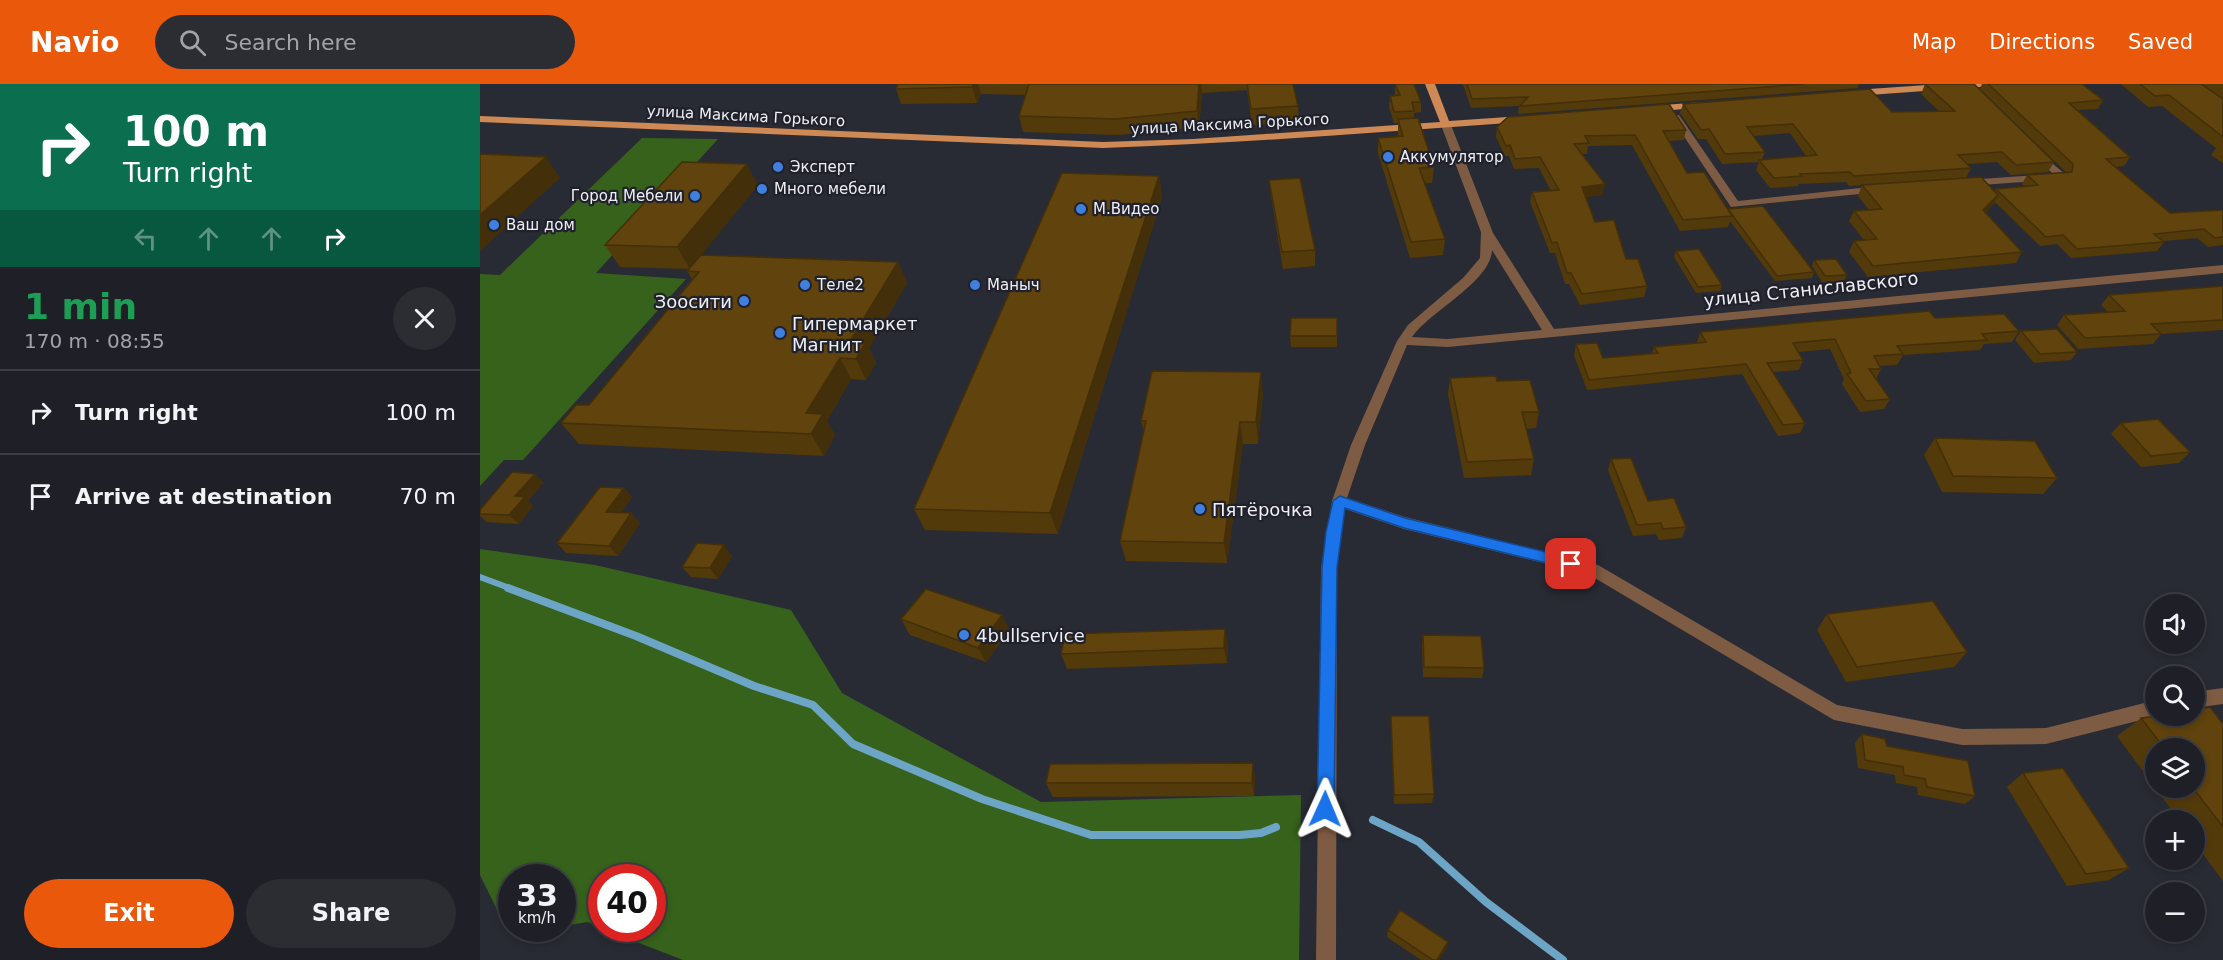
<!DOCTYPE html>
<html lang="en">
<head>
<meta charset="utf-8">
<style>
  :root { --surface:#1f2027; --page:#2c2d33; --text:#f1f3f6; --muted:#a1a3a7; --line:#3c3e44; --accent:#ea580c }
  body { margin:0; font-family:"DejaVu Sans",sans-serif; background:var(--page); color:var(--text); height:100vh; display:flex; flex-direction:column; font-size:22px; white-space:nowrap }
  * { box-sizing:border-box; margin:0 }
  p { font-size:20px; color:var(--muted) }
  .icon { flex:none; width:33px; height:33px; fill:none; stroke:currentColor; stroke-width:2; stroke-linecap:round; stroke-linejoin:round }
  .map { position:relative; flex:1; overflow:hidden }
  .drawer { display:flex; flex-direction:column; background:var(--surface); width:480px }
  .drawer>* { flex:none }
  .top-card { background:#0b6e4f; color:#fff; overflow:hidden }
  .controls { position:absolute; left:1665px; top:510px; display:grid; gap:12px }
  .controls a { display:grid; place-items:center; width:60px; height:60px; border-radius:50%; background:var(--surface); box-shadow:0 3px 9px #0003,0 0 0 2px var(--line); font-size:30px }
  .speed { position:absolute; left:18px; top:780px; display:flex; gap:12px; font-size:30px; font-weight:700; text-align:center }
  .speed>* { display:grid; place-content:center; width:78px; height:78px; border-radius:50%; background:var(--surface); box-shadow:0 3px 9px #0003,0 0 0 2px var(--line); line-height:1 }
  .speed small { font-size:15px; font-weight:400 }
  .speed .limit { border:9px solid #d22; background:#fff; color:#111 }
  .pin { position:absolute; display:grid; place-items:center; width:51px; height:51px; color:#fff; margin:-26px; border-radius:12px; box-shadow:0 3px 9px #0006 }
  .me { position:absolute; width:66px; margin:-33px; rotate:1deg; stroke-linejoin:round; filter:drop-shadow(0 0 4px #0008) }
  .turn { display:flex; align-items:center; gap:21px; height:126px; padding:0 24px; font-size:27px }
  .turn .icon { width:78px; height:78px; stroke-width:2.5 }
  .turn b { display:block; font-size:42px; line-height:51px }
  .lanes { display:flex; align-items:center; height:57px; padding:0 24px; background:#0003; justify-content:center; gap:30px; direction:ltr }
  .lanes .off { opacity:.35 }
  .round { display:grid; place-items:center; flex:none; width:63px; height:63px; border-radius:32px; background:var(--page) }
  .overview { display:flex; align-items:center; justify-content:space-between; height:102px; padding:0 24px }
  h1 { font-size:36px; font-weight:600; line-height:45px; color:#1e9e55 }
  .cta { display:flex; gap:12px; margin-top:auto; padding:12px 24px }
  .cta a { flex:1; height:69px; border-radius:36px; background:var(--accent); color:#fff; font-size:24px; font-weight:600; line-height:69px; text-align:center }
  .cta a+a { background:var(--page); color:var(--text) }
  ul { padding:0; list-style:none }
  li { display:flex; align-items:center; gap:18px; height:84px; padding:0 24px; border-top:2px solid var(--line) }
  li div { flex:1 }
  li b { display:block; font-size:22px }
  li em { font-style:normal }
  header { display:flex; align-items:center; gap:36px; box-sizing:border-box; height:84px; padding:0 30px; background:var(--accent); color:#fff }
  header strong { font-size:28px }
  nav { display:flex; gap:33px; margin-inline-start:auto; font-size:21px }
  .search { width:420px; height:54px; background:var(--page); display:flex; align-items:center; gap:15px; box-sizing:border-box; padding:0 21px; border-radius:33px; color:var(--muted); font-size:22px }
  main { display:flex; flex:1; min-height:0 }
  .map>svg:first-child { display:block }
  .green { fill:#36621b }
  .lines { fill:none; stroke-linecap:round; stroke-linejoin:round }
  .stream-far1 { stroke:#6ca5c5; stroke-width:6 }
  .stream { stroke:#6ca5c5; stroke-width:8 }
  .minor { fill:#7e5b43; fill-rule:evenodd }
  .major { fill:#cf8955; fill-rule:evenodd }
  .wall { fill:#533a0b; fill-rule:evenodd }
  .shaded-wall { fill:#432f09 }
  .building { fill:#60430d; stroke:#432f09; stroke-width:1.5 }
  .route { fill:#1a73e8; stroke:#114b97; stroke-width:1.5 }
  .shop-dot { fill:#3f7fe0; stroke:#20212a; stroke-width:2 }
  .labels { text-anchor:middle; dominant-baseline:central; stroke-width:4.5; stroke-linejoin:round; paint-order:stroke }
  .far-street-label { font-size:15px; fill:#eeeff5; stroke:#20212a }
  .far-poi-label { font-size:15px; fill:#eeeff5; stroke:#20212a; text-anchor:start }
  .street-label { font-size:18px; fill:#eeeff5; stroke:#20212a }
  .poi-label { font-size:18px; fill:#eeeff5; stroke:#20212a; text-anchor:start }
</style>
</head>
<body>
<header>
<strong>Navio</strong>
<div class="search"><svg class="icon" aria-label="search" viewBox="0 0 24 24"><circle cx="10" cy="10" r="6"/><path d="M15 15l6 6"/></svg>Search here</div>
<nav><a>Map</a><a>Directions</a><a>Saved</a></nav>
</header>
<main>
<section class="drawer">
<div class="top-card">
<div class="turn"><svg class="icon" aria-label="right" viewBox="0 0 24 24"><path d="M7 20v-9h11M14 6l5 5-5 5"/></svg><div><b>100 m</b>Turn right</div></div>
<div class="lanes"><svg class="icon off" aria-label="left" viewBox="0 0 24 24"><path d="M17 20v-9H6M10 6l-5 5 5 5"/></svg><svg class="icon off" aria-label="ahead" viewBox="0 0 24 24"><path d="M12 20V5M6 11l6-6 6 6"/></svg><svg class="icon off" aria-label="ahead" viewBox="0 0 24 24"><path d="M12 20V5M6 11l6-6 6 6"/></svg><svg class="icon" aria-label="right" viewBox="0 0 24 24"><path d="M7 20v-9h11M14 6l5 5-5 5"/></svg></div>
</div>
<div class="overview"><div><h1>1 min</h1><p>170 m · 08:55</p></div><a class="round"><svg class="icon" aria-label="close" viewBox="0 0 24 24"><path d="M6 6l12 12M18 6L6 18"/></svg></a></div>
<ul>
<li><svg class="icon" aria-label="right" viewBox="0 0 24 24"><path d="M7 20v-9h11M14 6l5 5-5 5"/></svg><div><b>Turn right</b></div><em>100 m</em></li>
<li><svg class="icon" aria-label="arrive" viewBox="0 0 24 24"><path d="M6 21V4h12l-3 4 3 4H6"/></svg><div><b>Arrive at destination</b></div><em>70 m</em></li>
</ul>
<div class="cta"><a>Exit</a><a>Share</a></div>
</section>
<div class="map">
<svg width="1743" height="876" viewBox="0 0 1743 876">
  <rect width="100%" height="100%" fill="#292b34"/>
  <path class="green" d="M162,54L238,55L116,189L206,195L43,376H24L0,402V190L20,191Z
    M0,465L115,481L311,526L362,609L561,718L821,711L819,876H203L123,845L172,844V794H122L121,844L108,838L83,842L82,794H32V844L60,845L28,848L0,791Z"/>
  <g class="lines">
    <path class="stream-far1" d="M0,493L32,505"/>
    <path class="stream" d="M28,504L156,552L274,602L333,621L373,660L502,715L611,751H760L781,749L796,743
      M893,736L939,758L1006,818L1083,876"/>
    <path class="minor" d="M1193,31H1199L1258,117L1399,102L1404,105L1399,108L1251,123L1191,33Z
      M966,38L971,41L1013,149L1074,245L1743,181V189L968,263L927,261L885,361L867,414L925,433L1118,481L1357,621L1482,645L1566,644L1676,616L1677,632L1566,660L1482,661L1354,636L1108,490L924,445L865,425L857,484L856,876H836L841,484L852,417L871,361L917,257L928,241L983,194L1000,174L1001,148L961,41ZM1012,166L1062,246L968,255L932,253C950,227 1011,198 1012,166Z
      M1558,67L1586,91V95L1486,102L1481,99L1486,96L1573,90L1553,70Z
      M1743,604V620L1714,624V608Z"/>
    <path class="major" d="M945,0H955L969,37L1042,32L1047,35L1042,38C903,48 763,59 623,64L0,38V32L623,58L713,55L960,38Z
      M1461,0H1505L1500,3L1375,12L1370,9L1375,6Z
      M1222,18L1227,21L1225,23L1171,28L1166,25L1171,22Z"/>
  </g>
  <path class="wall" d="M418,0H813L818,22L819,38L772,41L767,6L722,9L719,43L639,51L543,48L539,32L546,11L501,10L497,19L421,20L416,5Z
    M915,0L941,18V28L934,29V34L954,83L952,99H945L965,155L963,171L930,174L898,69V54L918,53V39H914L909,23L910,12H915Z
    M983,0H1379L1378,4L1038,30L1039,22L991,24Z
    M1445,0L1574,78L1568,88L1531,91L1517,78L1487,80L1491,84L1486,94L1369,102L1366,98L1318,100V102L1290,104L1276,86L1279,78L1242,80L1226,55H1218L1200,29L1203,20L1412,28H1460L1441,10ZM1310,49L1326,72L1282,75L1285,68L1274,52Z
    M1502,0H1602L1623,16L1618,25L1598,26L1650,73L1644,82L1636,83L1690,129L1743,126V161L1728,163L1717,154L1683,157L1684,158L1677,167L1591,174L1577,160L1560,162L1515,118L1512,122L1506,128L1542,168L1536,179L1388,193L1369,168L1374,157L1384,156L1369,137L1374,127L1389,126L1378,112L1382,101L1514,107L1516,105L1544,102L1542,100L1547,91L1587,89L1500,5Z
    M1641,0H1743V79L1731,71L1736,64L1682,22L1668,23Z
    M1017,43L1206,46L1204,56L1189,57L1207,89L1248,125L1334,188L1332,194L1295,197L1250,137L1248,143L1200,147L1152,61L1108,62L1107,70H1102L1123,111L1106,113L1115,138L1167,202L1164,213L1100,221L1089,200H1085L1075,169H1070L1050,118L1052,108L1071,107L1059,84L1034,85L1029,72H1025L1016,53Z
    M679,92L682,113L578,450L445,446L434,425Z
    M789,96L835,166V182L803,185L791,112Z
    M278,101L221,171L418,178L427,199L389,264L396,279L386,296L371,295L347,337L355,351L344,372L99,360L81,339L109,321L212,195L207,187L209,185L140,183L125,161Z
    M1196,167L1242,201L1240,207L1216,209L1194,173Z
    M1334,176L1367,191L1364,197L1342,198L1332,182Z
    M1743,202V246L1681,250L1673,260L1598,265L1577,241L1584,231L1628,228L1621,221L1629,211Z
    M857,234V263H811L810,252Z
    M1455,234L1539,247L1532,258L1504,260L1500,266L1423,271L1417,281L1399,282L1401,285L1396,295L1410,315L1404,325L1380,328L1362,300L1364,295L1350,265L1318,268L1323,276L1319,286L1293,288L1325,339L1320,349L1298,352L1262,290L1107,306L1094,271L1096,260L1123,274L1172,269L1174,263L1217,259L1220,248Z
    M1541,247L1597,268L1591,276L1554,279L1535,256Z
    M970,294L1017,297L1059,328L1056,344L1046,345L1054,375L1051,391L984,394L968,310Z
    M783,309L778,360H763L747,479L646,477L640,457L664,348L661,337Z
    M1641,339L1710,368L1699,379L1661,383L1631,350Z
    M1455,354L1577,394L1563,410L1462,408L1444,371Z
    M1131,375L1168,417L1206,443L1202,454L1179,456L1176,450L1153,452L1128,386Z
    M55,390L63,399L48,417L53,422L39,440L7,438L0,432V426Z
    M144,404L152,413L141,429H151L160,439L138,472L86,469L77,459Z
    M252,472L238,495L211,493L202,483Z
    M1347,530L1487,568L1474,583L1366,598L1337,546Z
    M421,535L530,546L506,578L430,551Z
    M943,551L1004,584L1002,594L943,593L942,562Z
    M748,560L747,579L587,585L581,570Z
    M911,632L954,710L952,719L914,720L911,642Z
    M1661,634L1743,640V797L1714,758V736H1699L1637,652ZM1676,664H1714V704H1676Z
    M1382,650L1407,662L1495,712L1485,720L1438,711L1437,703L1416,699L1415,691L1378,684L1375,659Z
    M1543,689L1649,784L1629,796L1587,802L1527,703Z
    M775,693L774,712L573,713L566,699Z
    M908,846L966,865L959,876H941L907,853Z"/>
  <path class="shaded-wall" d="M494,0H498L501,10L497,19L492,3Z
    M719,0H721L722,9L719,43L717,27Z
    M66,73L80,94L0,167V131Z
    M267,80L278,101L210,185L197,163Z
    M679,92L682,113L578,450L570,429Z
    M1125,100L1123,111L1100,114L1102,103Z
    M1518,111L1512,122L1497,136L1503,126Z
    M418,178L427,199L389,264L396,279L386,296L376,275L370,257Z
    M360,274L371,295L347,337L355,351L344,372L331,350L326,329Z
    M781,288L783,309L778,360L776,338Z
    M760,338L763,360L747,479L744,459Z
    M55,390L63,399L48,417L53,422L39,440L29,431L35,412Z
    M144,404L152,413L135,438L126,428Z
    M151,429L160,439L138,472L129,462Z
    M244,461L252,472L238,495L230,484Z
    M522,531L530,546L506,578L498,564Z
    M745,545L748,560L747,579L744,564Z
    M773,679L775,693L774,712L772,699Z
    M968,858L966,865L959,876H957Z"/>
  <path class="building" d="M418,0H494L492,3L416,5Z
    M549,0H719L717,27L636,35L539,32Z
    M767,0H813L818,22L771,25Z
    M915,0H934L941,18H932L934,27L914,28L910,12L920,11Z
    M987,0H1325L1040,22L1048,13L992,15Z
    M1445,0H1494L1574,78L1536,81L1522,68L1478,71L1491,84L1374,92L1370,88L1320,90L1322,92L1294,94L1279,76L1337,71L1313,40L1267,43L1285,68L1245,70L1229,45L1221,46L1203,20L1390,5L1412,28L1475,27Z
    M1508,0H1602L1623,16L1589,19L1650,73L1626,75L1690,129L1743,126V153L1735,154L1724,145L1674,150L1684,158L1597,165L1583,151L1566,153L1516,105L1558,101L1547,91L1592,88L1593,80Z
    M1660,0H1721L1743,15V53L1689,11L1675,12Z
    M1189,20L1206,46L1183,47L1207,89L1224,88L1252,132L1203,136L1155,51L1105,52L1109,59L1094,60L1125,100L1102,103L1115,138L1134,136L1146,175H1158L1167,202L1102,210L1091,189H1087L1077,158L1072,159L1052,108L1079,106L1060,73L1035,75L1030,61L1026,62L1017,43L1028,33Z
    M938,34L954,83L939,84L965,155L931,158L898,54L923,52L918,35Z
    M0,70L66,73L0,131Z
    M202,78L267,80L197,163L125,161Z
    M582,89L679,92L570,429L434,425Z
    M1501,93L1518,111L1503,126L1542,168L1393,182L1374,157L1397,155L1374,127L1402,125L1382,101Z
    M820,94L835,166L802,168L789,96Z
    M1283,122L1334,188L1297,192L1248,125Z
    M1219,165L1242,201L1218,203L1196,167Z
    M221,171L418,178L370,257H386L376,275L360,274L326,329L343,330L331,350L81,339L96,321H109L219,188L207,187Z
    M1356,175L1367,191L1345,192L1334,176Z
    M1743,202V236L1671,240L1681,250L1605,254L1584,231L1645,227L1629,211Z
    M1449,227L1455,234L1524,230L1539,247L1502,250L1507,256L1417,262L1423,270L1394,272L1401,285H1389L1410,315L1386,317L1367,290L1371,289L1355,255L1313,259L1323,276L1287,279L1325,339L1303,341L1266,280L1109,296L1096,260L1117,259L1123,274L1178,269L1174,263L1226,258L1220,248Z
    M811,234H857V252H810Z
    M1577,245L1597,268L1560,270L1541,247Z
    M672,287L781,288L776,338H760L744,459L640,457L666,337H661Z
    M1016,292L1017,297L1050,296L1059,328H1042L1054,375L987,378L970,294Z
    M1678,335L1710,368L1671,372L1641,339Z
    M1455,354L1555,357L1577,394L1473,392Z
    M1151,374L1168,417L1194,414L1206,443L1183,445L1181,439L1157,441L1131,375Z
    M32,388L55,390L35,412L45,413L29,431L0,430V426Z
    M120,403L144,404L126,428L151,429L129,462L77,459Z
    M217,459L244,461L230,484L202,483Z
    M446,505L522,531L498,564L421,535Z
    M1453,517L1487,568L1377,583L1347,530Z
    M745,545L744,564L581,570L585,550Z
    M943,551L1001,552L1004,584L944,583Z
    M1730,623L1743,640V743L1713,704H1714V664H1684L1661,634L1677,632H1714V626Z
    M911,632H949L954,710L914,711Z
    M1382,650L1405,655L1407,662L1488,677L1495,712L1447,703L1445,695L1424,691L1423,683L1385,676Z
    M773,679L772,699H566L570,680Z
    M1583,684L1649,784L1606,790L1543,689Z
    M920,826L968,858L957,876H953L908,846Z"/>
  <path class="route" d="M860,412L925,434L1091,474L1098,480L1091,485L924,444L865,424L857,484L854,725L851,731L845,734L839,731L837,725L842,484L846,448L853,417Z"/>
  <g class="shop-dot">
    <circle cx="908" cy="73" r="6"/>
    <circle cx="298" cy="83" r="6"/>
    <circle cx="282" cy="105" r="6"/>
    <circle cx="215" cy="112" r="6"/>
    <circle cx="601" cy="125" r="6"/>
    <circle cx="14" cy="141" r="6"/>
    <circle cx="325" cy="201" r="6"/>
    <circle cx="495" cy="201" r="6"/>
    <circle cx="264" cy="217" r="6"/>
    <circle cx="300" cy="249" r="6"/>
    <circle cx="720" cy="425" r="6"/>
    <circle cx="484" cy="551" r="6"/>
  </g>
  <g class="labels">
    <g class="far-street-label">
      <text transform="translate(266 32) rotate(3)">улица Максима Горького</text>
      <text transform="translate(750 40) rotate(-3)">улица Максима Горького</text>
    </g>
    <g class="far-poi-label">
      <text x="920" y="73">Аккумулятор</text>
      <text x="310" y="83">Эксперт</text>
      <text x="294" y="105">Много мебели</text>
      <text x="203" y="112" text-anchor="end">Город Мебели</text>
      <text x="613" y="125">М.Видео</text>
      <text x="26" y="141">Ваш дом</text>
      <text x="337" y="201">Теле2</text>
      <text x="507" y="201">Маныч</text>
    </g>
    <g class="street-label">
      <text transform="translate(1331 205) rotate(-6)">улица Станиславского</text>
    </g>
    <g class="poi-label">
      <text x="252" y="217" text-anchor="end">Зоосити</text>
      <text x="312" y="239">Гипермаркет<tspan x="312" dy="21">Магнит</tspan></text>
      <text x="732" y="425">Пятёрочка</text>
      <text x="496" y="551">4bullservice</text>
    </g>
  </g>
</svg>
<div class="controls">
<a><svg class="icon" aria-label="sound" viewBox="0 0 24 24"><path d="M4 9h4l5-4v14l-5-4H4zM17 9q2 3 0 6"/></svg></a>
<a><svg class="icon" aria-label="search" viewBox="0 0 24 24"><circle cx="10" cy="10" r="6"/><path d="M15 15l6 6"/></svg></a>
<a><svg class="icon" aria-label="layers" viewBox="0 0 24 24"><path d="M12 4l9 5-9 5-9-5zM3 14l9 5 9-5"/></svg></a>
<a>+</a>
<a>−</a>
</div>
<div class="speed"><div>33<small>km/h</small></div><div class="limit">40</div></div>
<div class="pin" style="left:1091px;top:480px;background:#d93025"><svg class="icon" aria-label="arrive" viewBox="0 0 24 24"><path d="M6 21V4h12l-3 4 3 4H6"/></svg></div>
<svg class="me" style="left:845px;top:725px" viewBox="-20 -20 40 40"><path d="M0-17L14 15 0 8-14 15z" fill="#1a73e8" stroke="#fff" stroke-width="4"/></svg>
</div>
</main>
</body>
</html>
